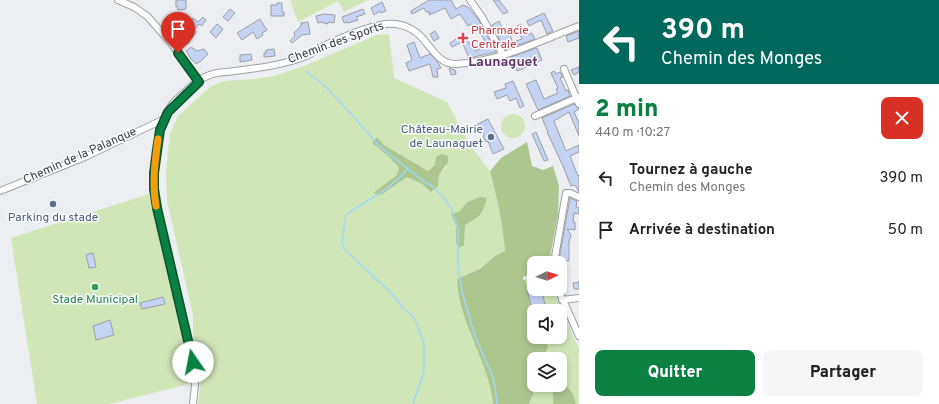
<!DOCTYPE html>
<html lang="fr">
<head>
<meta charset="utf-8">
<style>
  :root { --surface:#fff; --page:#f6f6f6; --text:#222; --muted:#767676; --accent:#0b8043 }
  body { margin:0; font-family:Overpass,sans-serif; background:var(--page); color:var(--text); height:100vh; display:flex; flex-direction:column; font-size:15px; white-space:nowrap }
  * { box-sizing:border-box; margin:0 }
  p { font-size:13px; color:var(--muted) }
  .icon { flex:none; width:22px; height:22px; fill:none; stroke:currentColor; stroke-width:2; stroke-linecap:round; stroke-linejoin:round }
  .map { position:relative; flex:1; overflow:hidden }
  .sheet { display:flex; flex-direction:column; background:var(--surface); width:360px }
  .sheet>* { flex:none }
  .guide { background:#00695c; color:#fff; overflow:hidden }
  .needle { width:26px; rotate:85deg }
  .controls { position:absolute; left:527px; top:256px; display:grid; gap:8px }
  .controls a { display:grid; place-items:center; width:40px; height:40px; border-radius:8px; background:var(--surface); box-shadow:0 2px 6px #0003; font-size:20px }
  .pin { position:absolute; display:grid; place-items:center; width:34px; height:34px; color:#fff; margin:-41px -17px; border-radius:50% 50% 50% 0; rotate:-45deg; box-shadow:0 0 4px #0007 }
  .pin .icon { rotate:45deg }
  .me { position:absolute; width:44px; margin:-22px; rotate:348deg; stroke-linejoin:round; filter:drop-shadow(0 0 3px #0008) }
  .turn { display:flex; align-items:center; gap:14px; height:84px; padding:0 16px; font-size:18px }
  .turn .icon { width:52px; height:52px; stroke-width:2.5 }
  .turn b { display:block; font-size:28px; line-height:34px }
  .round { display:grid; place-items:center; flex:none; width:42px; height:42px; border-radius:8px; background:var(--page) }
  .head { display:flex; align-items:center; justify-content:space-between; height:68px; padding:0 16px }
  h1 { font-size:24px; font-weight:800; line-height:30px; color:var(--accent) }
  .button { display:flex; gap:8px; margin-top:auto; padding:8px 16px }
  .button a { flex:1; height:46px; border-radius:8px; background:var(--accent); color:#fff; font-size:16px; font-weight:800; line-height:46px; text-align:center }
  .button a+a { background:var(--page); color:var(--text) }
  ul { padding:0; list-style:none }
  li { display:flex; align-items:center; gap:12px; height:52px; padding:0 16px }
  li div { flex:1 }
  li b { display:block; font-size:15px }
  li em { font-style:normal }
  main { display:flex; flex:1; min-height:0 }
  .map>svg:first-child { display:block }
  .green { fill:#d1e6b7; fill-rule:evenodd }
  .forest { fill:#adc68e }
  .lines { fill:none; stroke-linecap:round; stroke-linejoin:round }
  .stream { stroke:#9dd8fe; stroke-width:1.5 }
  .building { fill:#c5d4f5; stroke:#9d9fa2 }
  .minor-casing { stroke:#9fa0a4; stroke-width:8 }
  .minor { stroke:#fff; stroke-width:6 }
  .route-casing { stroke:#07532c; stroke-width:10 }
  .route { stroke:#0b8043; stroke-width:7 }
  .slow { stroke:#f59e0b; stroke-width:7 }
  .health-dot { fill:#e0444e; stroke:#f9fbff; stroke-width:1.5 }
  .service-dot { fill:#5c6f8a; stroke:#f9fbff; stroke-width:1.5 }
  .leisure-dot { fill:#2e9e5b; stroke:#f9fbff; stroke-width:1.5 }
  .labels { text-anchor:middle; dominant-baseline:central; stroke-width:3; stroke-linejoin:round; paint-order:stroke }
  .health-label { font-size:12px; fill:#be3a42; stroke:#f9fbff; text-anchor:start }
  .street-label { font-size:12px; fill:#3a3b3c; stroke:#f9fbff }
  .service-label { font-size:12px; fill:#4e5e75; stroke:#f9fbff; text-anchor:end }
  .leisure-label { font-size:12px; fill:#27864d; stroke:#f9fbff }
  .quarter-label { font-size:14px; font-weight:bold; fill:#60356b; stroke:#f9fbff }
</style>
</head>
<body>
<main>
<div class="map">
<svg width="579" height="404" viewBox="0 0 579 404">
  <rect width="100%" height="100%" fill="#eceef2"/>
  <path class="green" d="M290,0H368L344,12L338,1L298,22Z
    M389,34L394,78L447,102L470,145L490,171L497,196L504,235L505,251L495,256L480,269L457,279C458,322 489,361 493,404H198L201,379L193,340V315L167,201L166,170L170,134L178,116L210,87L223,81L254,79L274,76L304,66L376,35ZM377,137L384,145L428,171L435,165L447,166L439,175L438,186L430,191L422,184L407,177L381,195L373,193L397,175L399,168L389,157L372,143ZM480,197L476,219L465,225L464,244H456V226L467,202Z
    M501 126a12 12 0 1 1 24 0a12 12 0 1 1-24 0Z
    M149,194L190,370V381L185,385L109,404H37L11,238Z
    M534,273V288L527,290L525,280L532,277L531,274Z
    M541,289H553L579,349V404H569L560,378V359H548L542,349L539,337H560V311H543L546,308Z
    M537,385H549L553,393V404H529Z"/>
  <path class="forest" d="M377,137L384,145L428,171L435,165L436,157L442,154L448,156V162L439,175L438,186L431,192L422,184L407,177L381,195L373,193L397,175L399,168L389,157L372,143Z
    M527,142L532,166L543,170L553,166L559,186L558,215L549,263H534V273L523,277V280H525L533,310H531L534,316V337H545L548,348L545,353L548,359H534V385H537L529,404H493C489,361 458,322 457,279L480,269L495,256L505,251C503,224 497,197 490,171L501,158Z
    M480,197L487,198C482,215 480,217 465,225L464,245L459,248L456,244V226L451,214L460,211L467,202Z
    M560,378L573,394L576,404H553V393L549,385H560Z"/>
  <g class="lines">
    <path class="stream" d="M306,71L314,78L323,84L355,118L380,147L422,180L432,186L444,198L451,208L453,213L458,229V265L462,292L475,336L492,375L495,386L497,404
      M408,168C392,189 367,200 346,215L342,242L344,249L391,293L404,309L412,315L417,324L424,344V371L413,404"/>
  </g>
  <path class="building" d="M176,0H186V9L178,10L177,6L176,7Z
    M429,0H451L456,9L463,5L468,7L478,19L496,52L469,58L462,42L452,47L450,43L464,34L471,46H472L475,51L484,47L482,43L485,41L476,26L474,27L472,24L468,26L460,14L451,19L445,8L429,15L430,12H426L424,8L412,14L411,11Z
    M493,0H499L508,12L503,14Z
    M382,2L386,11L381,13L380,11L374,15L371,8Z
    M277,3H282V12H284V16H271V5H277Z
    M230,9L235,13L228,21L223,17Z
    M363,9L365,14L356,17L358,20L348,23V22L344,23L342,17Z
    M544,13L553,31L547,34L541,20L529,26L527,21Z
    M324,14L335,15L334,23L328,22V24L323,23V22L318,23L316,16Z
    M203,17L206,20L202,26L199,24L194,30L196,32L193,36L189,33L192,29L187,25L193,18L198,22Z
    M260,19L267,30L262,33L263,35L257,39L253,32L242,40L237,33Z
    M499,21L504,32L508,31L513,42L522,39L516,27L521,24L528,35L532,33L535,39L505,50L492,25Z
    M308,22L310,34L302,35L292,43L290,41L295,36L294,33L301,26V23Z
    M217,24L223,29L216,38L210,32Z
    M435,31L439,38L434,41L430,34Z
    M579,31V38L568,42L566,36Z
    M192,37L188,44H183V38Z
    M414,42L420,58L430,54L437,61L441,68L437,69L438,77H433L430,64L409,71L406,63L412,60L407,45Z
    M191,47L197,51L204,49L208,54L201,61L196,64L191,59L186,51Z
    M537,48L542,60L517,71L511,57Z
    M274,49L275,56L264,57V53H266V50Z
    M251,54L252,60L240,62V55Z
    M579,67V72L574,75L571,70Z
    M449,68L455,70L456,74L451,75Z
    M554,71L556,74L560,72L563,77L560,78L566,91L568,90L570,96L538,110L526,84L536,80L544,99L558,93L556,89L558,88L551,73Z
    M513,81L524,106L520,108L516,98L510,101L507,95L497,99L494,92L506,88L505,84Z
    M574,104L579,109L574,112L579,123V136L569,112L554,121L566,151L579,145V152L570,156L578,176L579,175V192L575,185L571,186L563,166L547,132H548L542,118Z
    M488,119L504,149L493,154L488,141L486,142L483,136L484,135L480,128H479L476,125Z
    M536,132L548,160L544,161L532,134Z
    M570,198L577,201L576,207L579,208V210L578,214L574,213L573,222H575V230L567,229L571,235L569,242V261L559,260Z
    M93,253L96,267L89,268L86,255Z
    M579,282V289H574L573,283Z
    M534,288L541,289L546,308L544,311H533L527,290Z
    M163,297L165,304L142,309L140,303Z
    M110,320L114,335L96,340L93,326Z"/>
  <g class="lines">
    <g class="minor-casing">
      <path id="minor" d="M118,0L134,7L147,16L171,43L199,82
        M470,0L482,17L503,55
        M564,69L579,104
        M535,116L579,97
        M0,191L85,157L160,121
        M554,263L566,193H570L579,197
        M558,289L579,336
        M562,300L579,298
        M193,404L195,385L193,362L157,208C151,176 153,130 173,103C177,99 182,95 186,91C195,82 204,75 217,73C223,72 229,72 235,71C258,68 284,65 306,56C311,54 316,50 321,47C338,39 378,21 396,24C403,25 411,28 417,33C430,43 437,65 456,64C499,62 539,41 579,26"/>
    </g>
    <use href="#minor" class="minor"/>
  </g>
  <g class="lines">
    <g class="route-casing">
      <path id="route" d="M178,53L199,82L168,112L160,130L154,173V189L157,208L193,362"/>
    </g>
    <use href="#route" class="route"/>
    <path class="slow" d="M156,206C152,183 155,161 158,139"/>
  </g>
  <path class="health-dot" d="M461 32h4v4h4v4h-4v4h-4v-4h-4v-4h4z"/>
  <g class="service-dot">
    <circle cx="491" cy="137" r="4"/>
    <circle cx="53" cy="204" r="4"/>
  </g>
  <circle class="leisure-dot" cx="95" cy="287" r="4"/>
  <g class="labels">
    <g class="health-label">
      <text x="471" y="31">Pharmacie<tspan x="471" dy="14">Centrale</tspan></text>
    </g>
    <g class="street-label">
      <text transform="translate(336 43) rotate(-20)">Chemin des Sports</text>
      <text transform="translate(80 156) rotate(-24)">Chemin de la Palanque</text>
    </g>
    <g class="service-label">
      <text x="483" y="130">Château-Mairie<tspan x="483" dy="14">de Launaguet</tspan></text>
      <text x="53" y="218" text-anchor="middle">Parking du stade</text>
    </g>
    <g class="leisure-label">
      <text x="95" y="300">Stade Municipal</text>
    </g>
    <g class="quarter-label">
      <text x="503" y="62">Launaguet</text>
    </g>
  </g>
</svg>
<div class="controls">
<a><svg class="needle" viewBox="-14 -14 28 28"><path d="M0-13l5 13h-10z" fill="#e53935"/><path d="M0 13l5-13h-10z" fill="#767676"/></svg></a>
<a><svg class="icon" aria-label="sound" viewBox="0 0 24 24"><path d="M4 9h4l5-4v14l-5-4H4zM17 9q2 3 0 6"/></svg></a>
<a><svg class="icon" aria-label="layers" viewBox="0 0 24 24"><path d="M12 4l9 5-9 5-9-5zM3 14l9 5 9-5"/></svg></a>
</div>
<div class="pin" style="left:178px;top:53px;background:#d93025"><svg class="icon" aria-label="arrive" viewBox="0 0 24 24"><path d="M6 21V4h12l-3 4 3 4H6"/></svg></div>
<svg class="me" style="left:193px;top:362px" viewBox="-20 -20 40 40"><circle r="19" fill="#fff"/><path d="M0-13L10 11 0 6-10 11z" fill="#0b8043"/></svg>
</div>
<section class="sheet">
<div class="guide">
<div class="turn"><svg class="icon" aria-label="left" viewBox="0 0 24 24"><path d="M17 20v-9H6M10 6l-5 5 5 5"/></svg><div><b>390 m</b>Chemin des Monges</div></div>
</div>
<div class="head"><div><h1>2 min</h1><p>440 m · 10:27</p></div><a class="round" style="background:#d93025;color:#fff"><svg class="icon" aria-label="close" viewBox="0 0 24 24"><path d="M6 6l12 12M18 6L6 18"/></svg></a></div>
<ul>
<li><svg class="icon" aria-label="left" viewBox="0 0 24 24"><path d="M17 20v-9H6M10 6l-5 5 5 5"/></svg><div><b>Tournez à gauche</b><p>Chemin des Monges</p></div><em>390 m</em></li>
<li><svg class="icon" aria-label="arrive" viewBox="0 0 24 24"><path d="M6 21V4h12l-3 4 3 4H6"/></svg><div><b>Arrivée à destination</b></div><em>50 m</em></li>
</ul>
<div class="button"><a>Quitter</a><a>Partager</a></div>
</section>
</main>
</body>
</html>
